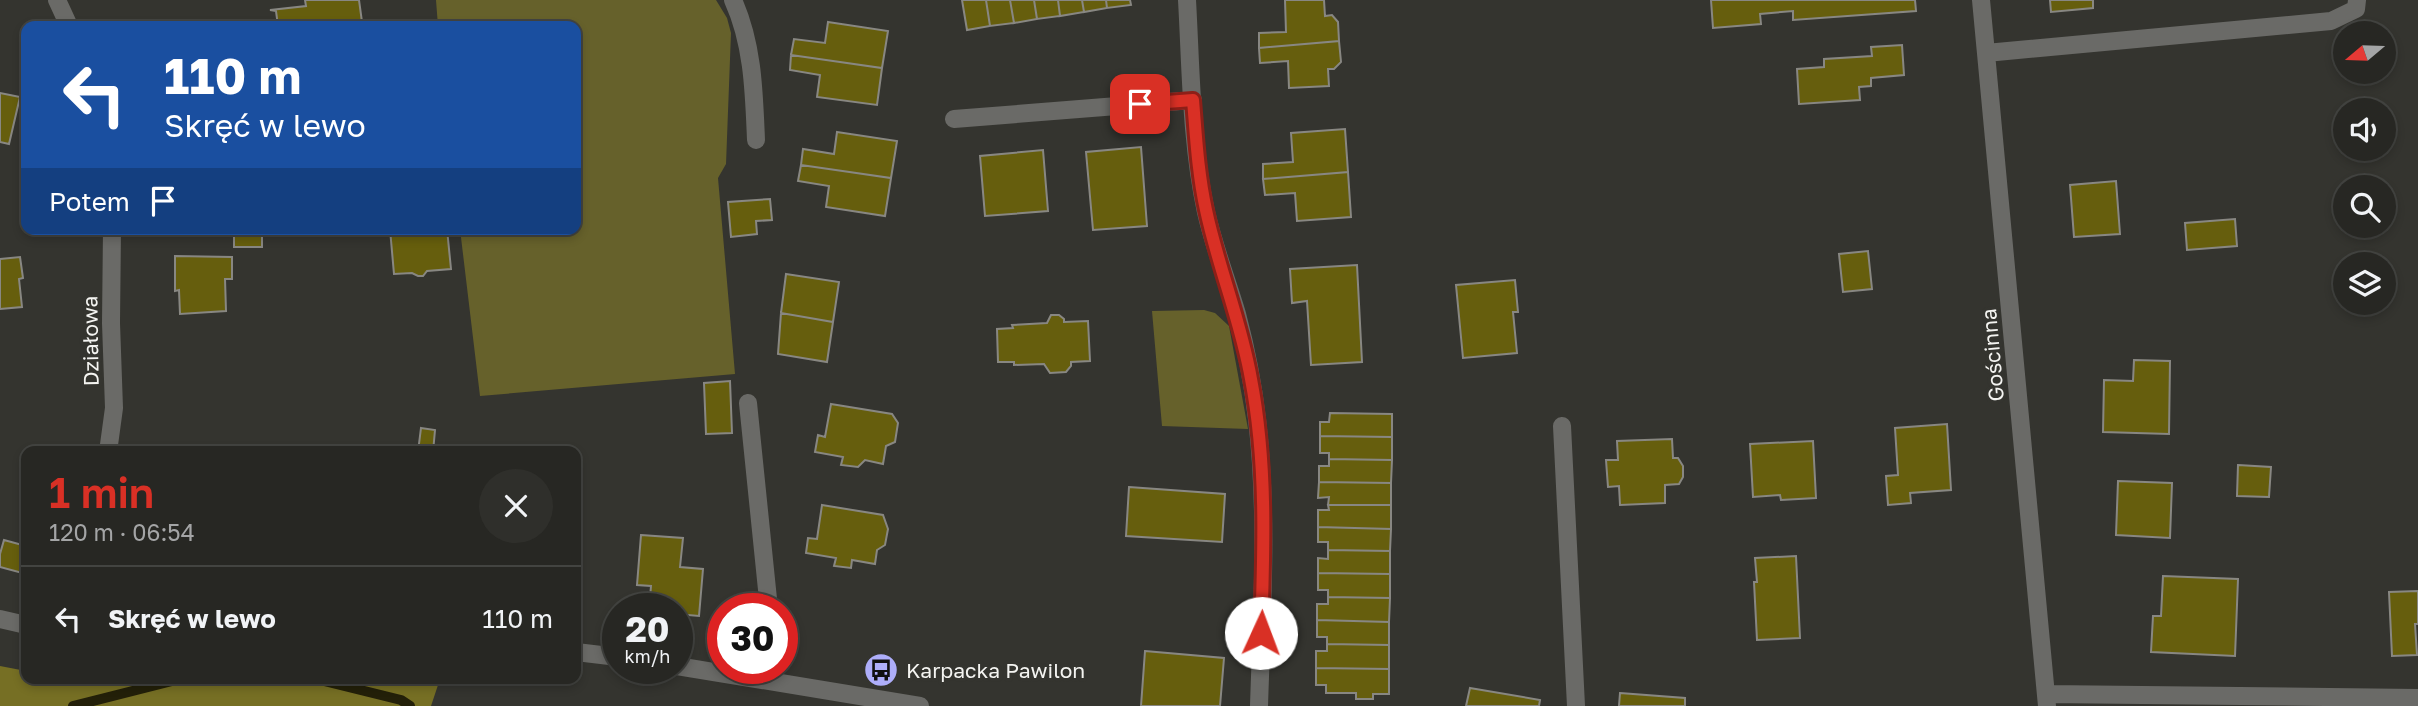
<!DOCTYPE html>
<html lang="pl">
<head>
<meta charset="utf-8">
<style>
  :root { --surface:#272723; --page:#2f2f2b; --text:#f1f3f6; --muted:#a4a5a6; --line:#434441; --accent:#d93025 }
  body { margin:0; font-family:"Golos Text",sans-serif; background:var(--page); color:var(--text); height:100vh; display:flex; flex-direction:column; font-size:26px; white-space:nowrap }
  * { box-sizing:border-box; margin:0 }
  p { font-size:23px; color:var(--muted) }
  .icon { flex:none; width:38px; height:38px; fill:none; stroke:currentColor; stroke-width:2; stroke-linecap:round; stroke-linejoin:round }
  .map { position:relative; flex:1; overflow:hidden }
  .panel { position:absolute; left:21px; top:446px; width:560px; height:238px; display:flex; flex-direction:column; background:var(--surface); border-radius:14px; box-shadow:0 4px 10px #0003,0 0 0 2px var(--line) }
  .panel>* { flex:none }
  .guide { position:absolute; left:21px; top:21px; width:560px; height:214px; border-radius:14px; box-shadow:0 4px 10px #0003,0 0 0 2px var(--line); background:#1a4fa0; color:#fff; overflow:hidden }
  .needle { width:46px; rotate:251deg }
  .fabs { position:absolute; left:2333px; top:21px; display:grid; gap:14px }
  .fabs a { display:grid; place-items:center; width:63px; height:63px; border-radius:50%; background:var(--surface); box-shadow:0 4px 10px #0003,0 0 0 2px var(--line); font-size:35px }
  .speed { position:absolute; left:602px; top:593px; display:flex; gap:14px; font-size:35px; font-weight:700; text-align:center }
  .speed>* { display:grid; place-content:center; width:91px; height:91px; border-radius:50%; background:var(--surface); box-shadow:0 4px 10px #0003,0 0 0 2px var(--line); line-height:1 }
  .speed small { font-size:18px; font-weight:400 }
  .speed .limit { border:10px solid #d22; background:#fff; color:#111 }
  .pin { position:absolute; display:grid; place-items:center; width:60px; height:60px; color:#fff; margin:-30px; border-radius:14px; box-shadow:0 4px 10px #0006 }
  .me { position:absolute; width:77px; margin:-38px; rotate:2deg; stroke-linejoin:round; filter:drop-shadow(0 0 5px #0008) }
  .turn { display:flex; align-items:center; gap:24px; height:147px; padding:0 28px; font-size:32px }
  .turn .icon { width:91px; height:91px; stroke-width:2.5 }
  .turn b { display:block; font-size:49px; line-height:60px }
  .then { display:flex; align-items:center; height:66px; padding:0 28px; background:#0003; gap:14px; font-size:26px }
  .round { display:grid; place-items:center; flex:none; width:74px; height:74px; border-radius:37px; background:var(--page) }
  .headline { display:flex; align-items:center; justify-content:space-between; height:119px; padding:0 28px }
  h1 { font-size:42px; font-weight:600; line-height:52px; color:var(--accent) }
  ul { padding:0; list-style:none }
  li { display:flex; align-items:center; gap:21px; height:105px; padding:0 28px; border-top:2px solid var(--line) }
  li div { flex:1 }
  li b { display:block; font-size:26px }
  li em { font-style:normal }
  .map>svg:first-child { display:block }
  .green { fill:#66612b }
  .forest { fill:#766f24 }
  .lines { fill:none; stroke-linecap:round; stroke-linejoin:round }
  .stream { stroke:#232009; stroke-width:10 }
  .building { fill:#665e0d; stroke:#888782; stroke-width:2 }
  .minor { stroke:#6a6a67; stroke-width:18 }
  .route-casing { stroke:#8d1f18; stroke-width:18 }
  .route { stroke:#d93025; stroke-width:12 }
  .labels { text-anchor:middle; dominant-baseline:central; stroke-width:7; stroke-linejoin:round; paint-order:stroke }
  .street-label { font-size:21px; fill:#f4f4f1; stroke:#34342f }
  .poi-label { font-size:21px; fill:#f4f4f1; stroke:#34342f; text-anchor:start }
</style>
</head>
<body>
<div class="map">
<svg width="2418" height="706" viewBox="0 0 2418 706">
  <rect width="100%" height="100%" fill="#34342f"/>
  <path class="green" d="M436,0H716L727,18L731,33L726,164L718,178L735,374L480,396L460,229H576V26H438Z
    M1204,310L1215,313L1229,326L1248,429L1162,426L1152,311Z"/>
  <path class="forest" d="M0,666L26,671V679H440L431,706H0Z"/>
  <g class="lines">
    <path class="stream" d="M316,679L401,700L410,706
      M73,706L176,680L262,679"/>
  </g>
  <path class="building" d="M305,0H359L362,22L330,26H278L276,11L270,10L306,6Z
    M962,0H986L990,26L967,30Z
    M986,0H1010L1014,23L990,26Z
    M1010,0H1034L1037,19L1014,23Z
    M1034,0H1058L1060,16L1037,19Z
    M1058,0H1082L1084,12L1060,16Z
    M1082,0H1106L1107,8L1084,12Z
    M1106,0H1130L1131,5L1107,8Z
    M1285,0H1324L1325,16L1332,15L1338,22L1339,41L1259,48V33L1286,32Z
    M1711,0H1915L1916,11L1793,20V11L1760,14L1761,24L1713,28Z
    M2050,0H2093V8L2051,12Z
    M828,22L888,31L882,68L791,55L794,39L825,43Z
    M1339,41L1341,62L1334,69H1328L1329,86L1289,88L1288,61L1260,63L1259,48Z
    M1902,45L1904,75L1871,78V86L1859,87L1860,100L1799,104L1797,69L1824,67V59L1872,56L1871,47Z
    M791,55L882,68L877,105L817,97L820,75L790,70Z
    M0,93L20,97L9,144L0,142Z
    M1345,129L1348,172L1263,179V164L1293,162L1291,133Z
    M837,132L897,141L891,178L801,165L803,149L834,154Z
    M1141,147L1147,226L1093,230L1086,152Z
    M1043,150L1048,211L985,216L980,156Z
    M801,165L891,178L885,216L826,207L829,186L798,181Z
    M1348,172L1351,217L1297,221L1295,193L1265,195L1263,179Z
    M2116,181L2120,234L2074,237L2070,185Z
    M770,199L772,220L756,221L757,234L731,237L728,202Z
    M2235,219L2237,246L2187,250L2185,223Z
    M234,229H262V247H234Z
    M390,229H447L451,269L427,271L423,276H418L412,273L394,274Z
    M1868,251L1872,289L1843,292L1839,254Z
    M175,256L232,257V279H225L226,311L180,314L179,290L175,291Z
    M20,257L23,278L19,279L22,307L0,309V259Z
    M1357,265L1362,362L1311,365L1307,301L1292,303L1290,269Z
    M786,274L839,282L833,322L781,313Z
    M1515,280L1518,312H1513L1517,353L1463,358L1456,285Z
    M781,313L833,322L827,362L778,354Z
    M1051,315H1059L1064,319V322L1088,321L1090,361L1071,362V366L1066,372L1050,373L1044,364L1014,365V362H998L997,329L1013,328L1012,325L1047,323Z
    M2134,360L2170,361L2169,434L2103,432L2104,380L2133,381Z
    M730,381L732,433L706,434L704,383Z
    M831,404L892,414L898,423L895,442L886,446L883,464L865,460L858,467L841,465L843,457L815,452L818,435L825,437Z
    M1330,413L1392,414V437L1320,436V422H1329Z
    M1947,424L1951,490L1910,493L1911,503L1888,505L1886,476L1898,475L1895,428Z
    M421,428L435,430L433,452H418Z
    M1320,436L1392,437V460L1329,459V453H1320Z
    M1672,439L1673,458H1678L1683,466V477L1679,484L1665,485V503L1620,505L1619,486L1608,487L1606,460H1618L1617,441Z
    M1813,441L1816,498L1781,500L1780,495L1753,497L1750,444Z
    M1329,459L1392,460L1391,483L1319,482V466H1329Z
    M2238,465L2271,467L2269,497L2237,496Z
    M2118,481L2172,483L2170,538L2116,535Z
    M1319,482L1391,483V505H1328L1329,497L1318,498Z
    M1129,487L1225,494L1222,542L1126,536Z
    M822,505L883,515L888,529L885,545L877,550L875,564L852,560L851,568L834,566L836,558L806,553L808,538L817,539Z
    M1328,505H1391V529L1318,527V510H1329Z
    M1318,527L1391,529L1390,551L1328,550V542H1318Z
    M641,535L683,538L680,567L703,569L699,616L677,614V609H649L651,586L637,585Z
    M4,540L26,546V574L0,567V554Z
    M1328,550L1390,551V574L1318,573V558L1328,559Z
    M1796,556L1800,638L1757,640L1754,582H1757L1755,558Z
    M1318,573L1390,574V598L1328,597V590H1318Z
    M2163,576L2238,579L2235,656L2151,652L2153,616H2161Z
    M2418,591V624H2415L2417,655L2392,656L2389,592Z
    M1328,597L1390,598L1389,622L1317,620V604H1328Z
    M1317,620L1389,622V645L1327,644V637H1317Z
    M1327,644L1389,645V669L1316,668V651H1327Z
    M1145,651L1224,658L1220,706H1141Z
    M1316,668L1389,669V694H1373V699H1356V693H1326V685H1316Z
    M1470,688L1540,700L1539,706H1466Z
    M1620,693L1685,698V706H1619Z"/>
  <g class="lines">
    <path class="minor" d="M57,0L69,26
      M733,0C753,44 754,92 756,140
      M1187,0C1191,70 1191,143 1206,212C1214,247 1227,280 1237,314C1246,348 1253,384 1257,419C1268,514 1262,611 1259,706
      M1981,0L2047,706
      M1986,53L2331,21L2356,9L2357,0
      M954,119L1193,100
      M748,403L769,609
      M1562,426L1576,706
      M108,452L114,408L111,323L112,229
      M0,619L26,625
      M576,652L618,657
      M677,666L920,706
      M2046,694L2418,698"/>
  </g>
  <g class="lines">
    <g class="route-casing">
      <path id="route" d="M1140,104L1193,100C1196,136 1198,174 1206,210C1218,267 1241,321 1251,379C1267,462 1264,549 1261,633"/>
    </g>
    <use href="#route" class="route"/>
  </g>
  <defs>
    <g id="bus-disc" transform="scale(1.75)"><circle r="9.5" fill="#aeaefa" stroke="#34342f"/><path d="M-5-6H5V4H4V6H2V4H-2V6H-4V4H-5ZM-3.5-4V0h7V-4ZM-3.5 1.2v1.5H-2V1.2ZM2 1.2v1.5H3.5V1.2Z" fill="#111"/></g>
  </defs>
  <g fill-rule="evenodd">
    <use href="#bus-disc" x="881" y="670"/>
  </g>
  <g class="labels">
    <g class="street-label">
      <text transform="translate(90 341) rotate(-91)">Działowa</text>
      <text transform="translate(1992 355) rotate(-95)">Gościnna</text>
    </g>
    <g class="poi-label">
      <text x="906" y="670">Karpacka Pawilon</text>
    </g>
  </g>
</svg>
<div class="fabs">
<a><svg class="needle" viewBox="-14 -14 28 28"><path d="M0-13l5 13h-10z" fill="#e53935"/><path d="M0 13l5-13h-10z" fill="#a4a5a6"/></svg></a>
<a><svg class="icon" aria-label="sound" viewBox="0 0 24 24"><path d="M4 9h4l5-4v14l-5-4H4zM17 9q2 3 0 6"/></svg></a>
<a><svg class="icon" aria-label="search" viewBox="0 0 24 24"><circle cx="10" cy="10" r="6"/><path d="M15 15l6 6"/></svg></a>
<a><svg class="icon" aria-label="layers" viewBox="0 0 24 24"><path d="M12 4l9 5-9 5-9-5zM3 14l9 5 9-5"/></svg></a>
</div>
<div class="speed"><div>20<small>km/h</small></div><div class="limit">30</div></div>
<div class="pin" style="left:1140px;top:104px;background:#d93025"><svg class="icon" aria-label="arrive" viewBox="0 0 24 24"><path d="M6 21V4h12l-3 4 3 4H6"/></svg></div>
<svg class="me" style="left:1261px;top:633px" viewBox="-20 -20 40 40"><circle r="19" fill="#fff"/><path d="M0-13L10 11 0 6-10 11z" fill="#d93025"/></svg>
<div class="guide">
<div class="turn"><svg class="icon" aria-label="left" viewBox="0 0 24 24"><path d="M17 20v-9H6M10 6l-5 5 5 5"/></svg><div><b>110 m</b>Skręć w lewo</div></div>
<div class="then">Potem<svg class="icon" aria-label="arrive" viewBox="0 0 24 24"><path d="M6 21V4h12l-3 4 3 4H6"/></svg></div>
</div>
<section class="panel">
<div class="headline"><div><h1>1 min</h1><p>120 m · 06:54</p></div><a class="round"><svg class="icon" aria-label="close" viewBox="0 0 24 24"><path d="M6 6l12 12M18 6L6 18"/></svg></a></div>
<ul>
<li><svg class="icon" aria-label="left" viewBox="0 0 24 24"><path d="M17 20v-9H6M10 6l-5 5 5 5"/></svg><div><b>Skręć w lewo</b></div><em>110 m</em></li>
</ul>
</section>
</div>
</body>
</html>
